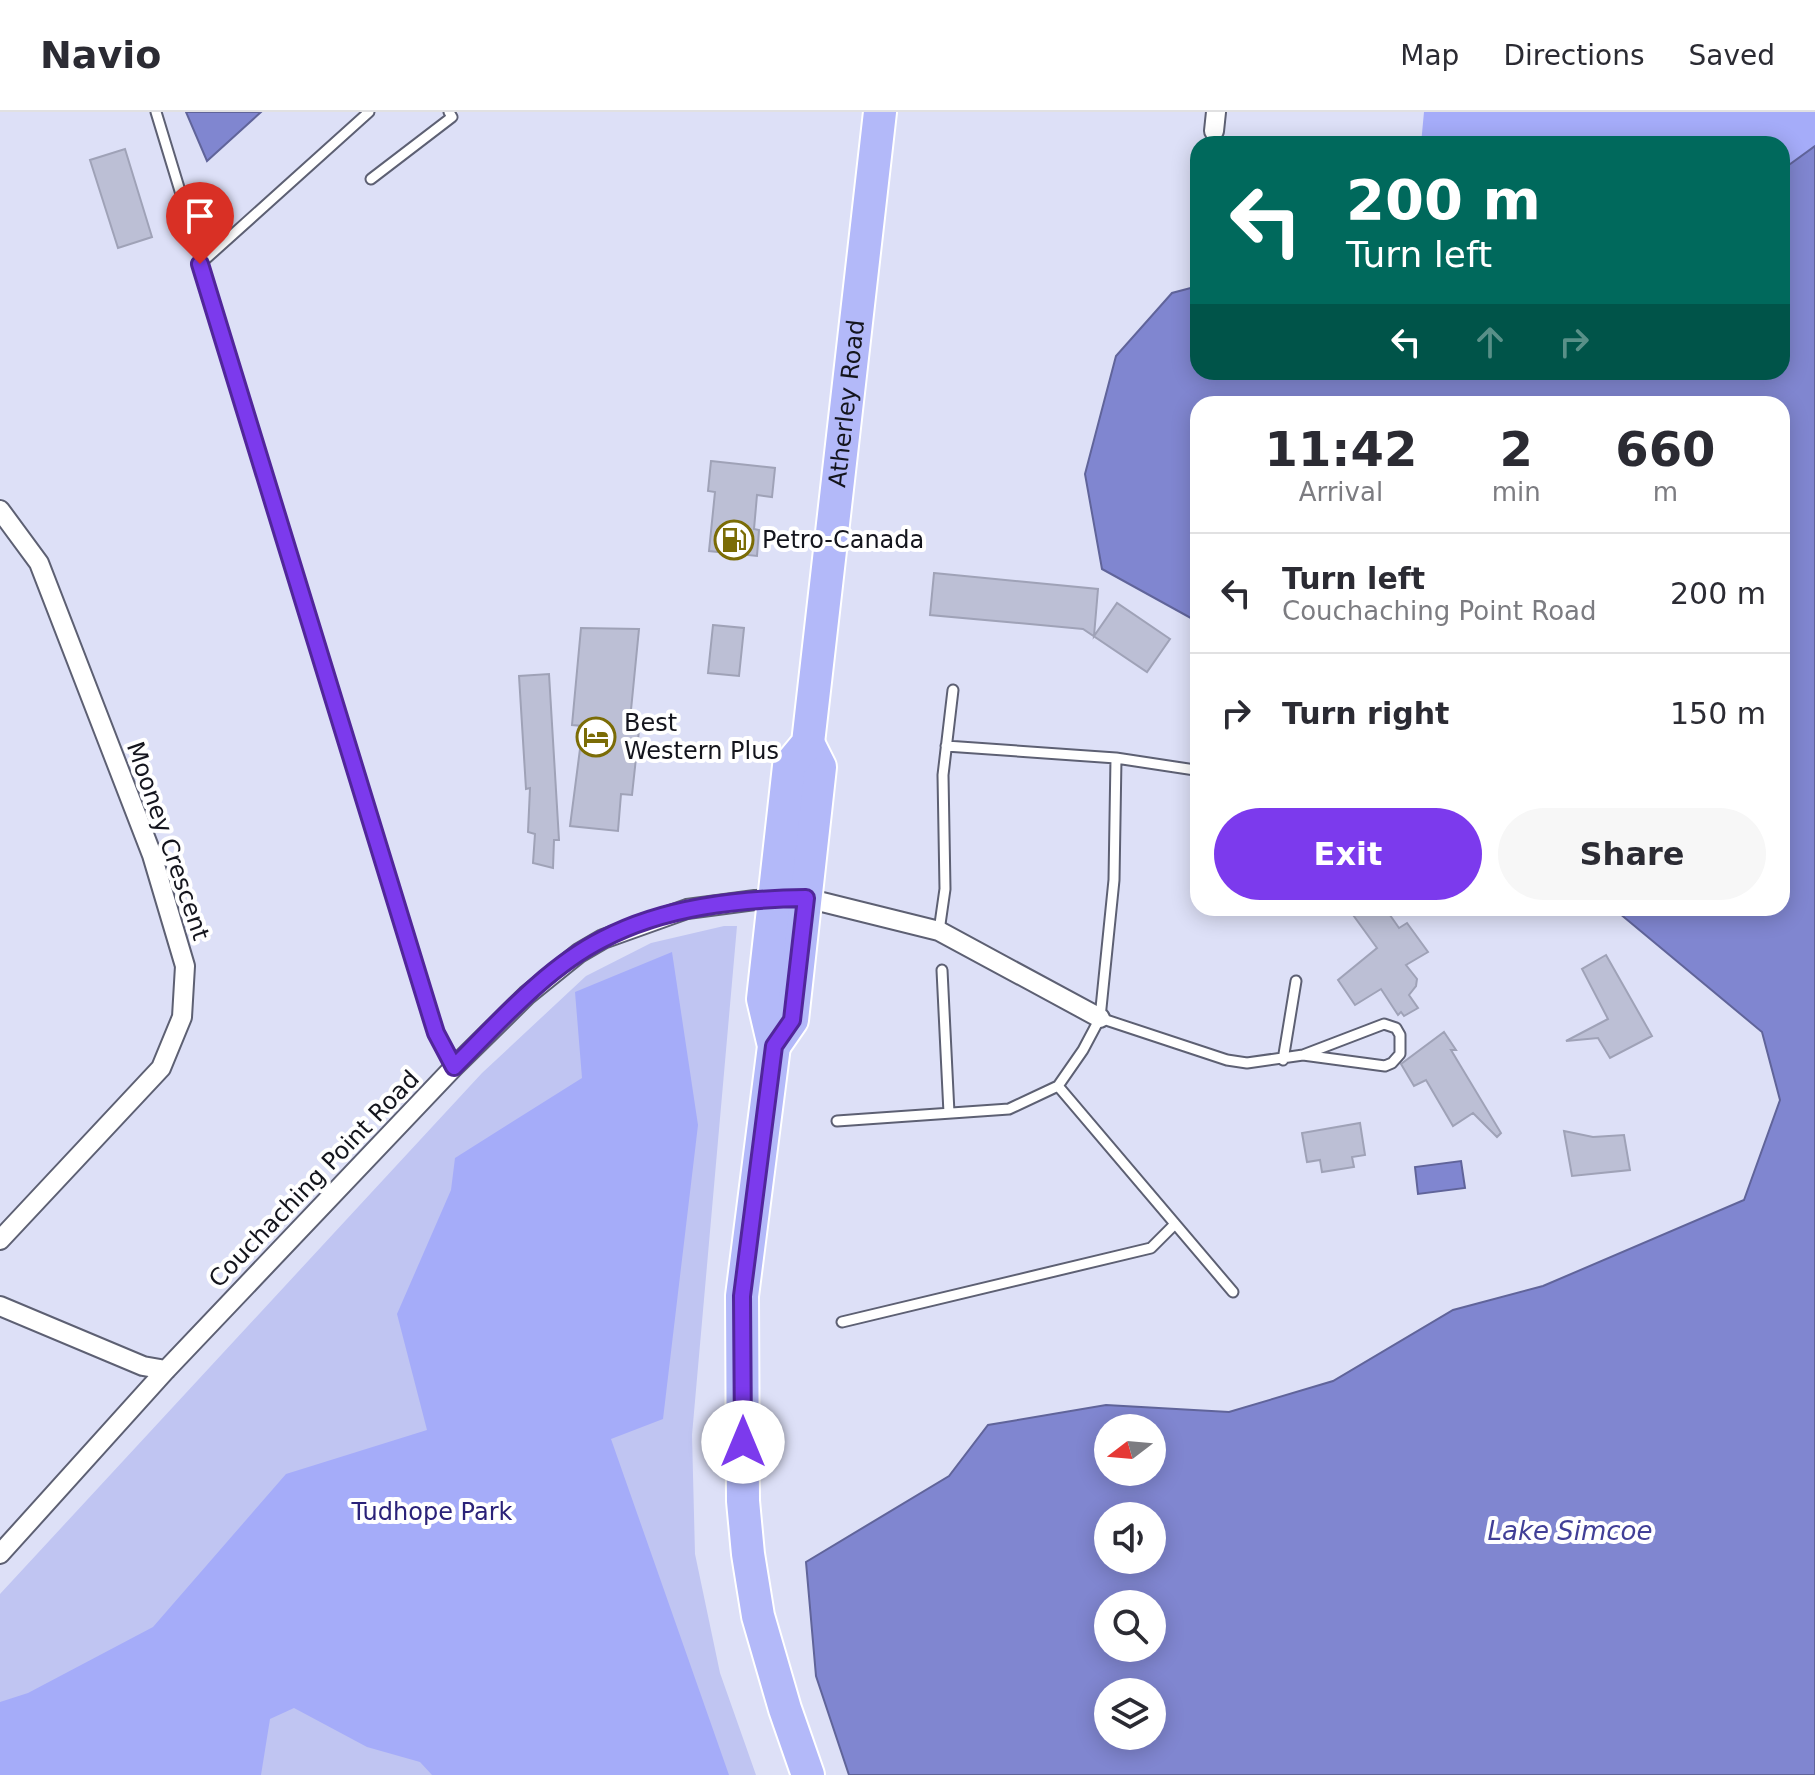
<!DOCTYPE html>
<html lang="en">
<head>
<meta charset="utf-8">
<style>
  :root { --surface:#fff; --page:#f7f7f7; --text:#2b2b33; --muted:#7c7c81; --line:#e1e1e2; --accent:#7c3aed }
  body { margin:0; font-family:"DejaVu Sans",sans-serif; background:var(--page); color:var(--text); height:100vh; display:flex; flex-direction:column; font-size:30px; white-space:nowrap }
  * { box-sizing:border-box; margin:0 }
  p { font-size:26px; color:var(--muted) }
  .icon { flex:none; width:44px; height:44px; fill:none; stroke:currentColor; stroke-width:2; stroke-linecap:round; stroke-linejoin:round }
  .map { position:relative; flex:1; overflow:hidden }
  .drawer { position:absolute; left:1190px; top:284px; width:600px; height:520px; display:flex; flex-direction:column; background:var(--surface); border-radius:24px; box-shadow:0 4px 20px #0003 }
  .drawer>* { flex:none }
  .banner { position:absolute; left:1190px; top:24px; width:600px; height:244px; border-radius:24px; box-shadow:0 4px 20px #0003; background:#00695c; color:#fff; overflow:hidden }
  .needle { width:52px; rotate:254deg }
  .tools { position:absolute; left:1094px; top:1302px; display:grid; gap:16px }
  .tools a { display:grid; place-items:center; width:72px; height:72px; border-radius:50%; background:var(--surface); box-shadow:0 4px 20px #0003; font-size:40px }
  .pin { position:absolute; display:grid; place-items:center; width:68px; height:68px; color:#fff; margin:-82px -34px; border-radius:50% 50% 50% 0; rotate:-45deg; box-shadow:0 0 8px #0007 }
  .pin .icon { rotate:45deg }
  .me { position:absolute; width:88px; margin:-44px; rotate:0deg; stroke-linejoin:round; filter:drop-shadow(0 0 6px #0008) }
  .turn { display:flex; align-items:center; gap:28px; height:168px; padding:0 24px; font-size:36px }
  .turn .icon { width:104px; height:104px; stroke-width:2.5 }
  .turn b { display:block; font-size:56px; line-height:68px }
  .lanes { display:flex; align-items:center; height:76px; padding:0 24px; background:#0003; justify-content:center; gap:40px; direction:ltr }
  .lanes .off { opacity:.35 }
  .eta { display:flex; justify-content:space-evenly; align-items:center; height:136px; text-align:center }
  .eta b { font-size:48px; font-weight:700; line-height:56px }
  .action { display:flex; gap:16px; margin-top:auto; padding:16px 24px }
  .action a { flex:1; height:92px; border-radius:48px; background:var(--accent); color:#fff; font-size:32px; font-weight:700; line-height:92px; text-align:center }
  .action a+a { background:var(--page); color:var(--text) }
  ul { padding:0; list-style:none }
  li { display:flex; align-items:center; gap:24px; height:120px; padding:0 24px; border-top:2px solid var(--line) }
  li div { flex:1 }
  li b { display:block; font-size:30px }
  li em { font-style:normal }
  header { display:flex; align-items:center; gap:48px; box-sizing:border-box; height:112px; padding:0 40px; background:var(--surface); border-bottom:2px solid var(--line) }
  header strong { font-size:38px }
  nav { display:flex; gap:44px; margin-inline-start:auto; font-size:28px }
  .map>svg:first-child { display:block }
  .green { fill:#c0c5f2 }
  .forest { fill:#a5acf9 }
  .water { fill:#8086d0; stroke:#60649a; stroke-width:2; fill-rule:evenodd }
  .building { fill:#bcbfd5; stroke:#9fa2b7; stroke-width:2 }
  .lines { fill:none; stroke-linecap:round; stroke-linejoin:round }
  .lane-casing { stroke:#5d6073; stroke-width:13 }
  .street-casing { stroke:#5d6073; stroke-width:22 }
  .highway-casing { stroke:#fff; stroke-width:36 }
  .lane { stroke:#fff; stroke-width:9 }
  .street { stroke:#fff; stroke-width:18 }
  .highway { stroke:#b3b9f9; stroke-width:32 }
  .route-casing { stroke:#51269a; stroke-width:20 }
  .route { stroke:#7c3aed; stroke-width:14 }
  .labels { text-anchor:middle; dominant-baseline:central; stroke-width:8; stroke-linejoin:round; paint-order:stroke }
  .street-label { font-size:24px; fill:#14151d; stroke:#fff }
  .poi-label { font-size:24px; fill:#14151d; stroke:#fff; text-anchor:start }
  .park-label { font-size:24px; fill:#2b2279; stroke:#fff }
  .water-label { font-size:26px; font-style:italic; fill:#413f97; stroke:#fff }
</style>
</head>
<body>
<header>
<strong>Navio</strong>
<nav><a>Map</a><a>Directions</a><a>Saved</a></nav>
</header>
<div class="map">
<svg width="1815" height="1663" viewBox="0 0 1815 1663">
  <rect width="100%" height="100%" fill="#dde0f7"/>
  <path class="green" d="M724,814H737L692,1323L695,1442L720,1561L756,1663H0V1482L482,961L586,864L651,831Z"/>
  <path class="forest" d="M1424,0H1815V34L1782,58V32H1421Z
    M672,840L698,1013L663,1307L611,1327L729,1663H432L420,1650L367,1635L294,1596L270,1607L261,1663H0V1590L28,1581L153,1515L286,1362L427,1318L397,1202L451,1078L455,1046L582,966L575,880Z"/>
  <path class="water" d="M186,0H261L207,49Z
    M1815,34V1663H849L816,1564L806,1450L949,1364L988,1313L1106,1293L1229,1300L1333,1269L1453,1198L1543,1174L1744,1088L1780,988L1762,920L1613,796H1782V292H1198V510L1102,457L1085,362L1116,244L1172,181L1198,174V260H1782V58ZM1108,1316H1152V1360H1108ZM1108,1404H1152V1448H1108ZM1108,1492H1152V1536H1108ZM1108,1580H1152V1624H1108Z
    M1461,1049L1465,1076L1418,1082L1415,1055Z"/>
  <path class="building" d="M125,37L152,125L118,136L90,48Z
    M711,349L775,356L772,385L757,383L754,417L759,418L757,444L709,439L715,380L708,379Z
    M934,461L1098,477L1094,524L1117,491L1170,527L1147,560L1083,517L930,503Z
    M713,513L744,516L739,564L708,561Z
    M581,516L639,517L630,608L640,609L632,683L621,682L618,719L570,714L583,614L572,613Z
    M549,562L559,728H554L553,756L533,751L535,722L528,720L530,676L526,677L519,564Z
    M1348,796H1385L1399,816L1407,811L1428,840L1406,853L1417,867L1416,874L1409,883L1418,896L1404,904L1401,900L1398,903L1381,877L1355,893L1338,868L1377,836Z
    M1606,843L1652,924L1610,946L1598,926L1566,929L1608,907L1582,857Z
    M1444,920L1456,938H1451L1501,1021L1497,1025L1473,1001L1453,1014L1426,968L1414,974L1401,952Z
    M1360,1011L1365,1043L1352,1045L1354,1055L1322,1060L1320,1048L1307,1050L1302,1021Z
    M1564,1019L1593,1025L1624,1023L1630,1058L1572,1064Z"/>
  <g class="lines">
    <g class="lane-casing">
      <path id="lane" d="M156,0L436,921L454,955
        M371,67L452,5L449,0
        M200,152L369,0
        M946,634L1116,646L1195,658L1198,662
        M939,819L945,777L943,663L953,578
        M942,858L949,1001
        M1100,906L1227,948L1247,951L1303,943L1385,954L1392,951L1400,942V923L1396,916L1384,912L1303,943
        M1283,948L1296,869
        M1058,974L1233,1180
        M837,1009L1009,997L1058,974L1083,938L1100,906L1114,768L1116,646
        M842,1210L1151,1136L1174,1113"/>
    </g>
    <g class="street-casing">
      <path id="street" d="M1214,19L1216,0
        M0,398L39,451L152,743L185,854L182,905L161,956L0,1128
        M0,1194L143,1254L166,1258
        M0,1442L166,1258L454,955L527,883L579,841L603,827L687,797L755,788L806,786L939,819L1100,906"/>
    </g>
    <g class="highway-casing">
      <g id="highway">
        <path d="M774,934L792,908L820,655L808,631"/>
        <path id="s1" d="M808,1663L785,1597L758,1504L748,1442L743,1389L742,1184L774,934L763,887L789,654L808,631L880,0"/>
      </g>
    </g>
    <use href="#lane" class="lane"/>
    <use href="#street" class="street"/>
    <use href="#highway" class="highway"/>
  </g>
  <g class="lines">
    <g class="route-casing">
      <path id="route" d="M200,152L431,905L436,921L454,955C498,911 547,855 603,827C664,795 737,787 806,786L792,908L774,934L742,1184L743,1330"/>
    </g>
    <use href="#route" class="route"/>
  </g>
  <defs>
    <g id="fuel-ring" transform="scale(2)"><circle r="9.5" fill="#fff" stroke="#7b6c06" stroke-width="1.5"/><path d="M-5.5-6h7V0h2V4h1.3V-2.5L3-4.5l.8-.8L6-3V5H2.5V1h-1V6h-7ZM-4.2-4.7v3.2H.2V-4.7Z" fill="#7b6c06"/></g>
    <g id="hotel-ring" transform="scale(2)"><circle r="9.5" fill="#fff" stroke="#7b6c06" stroke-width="1.5"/><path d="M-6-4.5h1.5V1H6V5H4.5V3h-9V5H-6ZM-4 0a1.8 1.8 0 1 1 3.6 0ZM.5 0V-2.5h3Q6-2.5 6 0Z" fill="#7b6c06"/></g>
  </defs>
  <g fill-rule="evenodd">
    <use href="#fuel-ring" x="734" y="428"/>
    <use href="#hotel-ring" x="596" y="625"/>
  </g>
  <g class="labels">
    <g class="street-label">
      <text stroke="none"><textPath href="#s1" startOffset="1394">Atherley Road</textPath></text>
      <text transform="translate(168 729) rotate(71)">Mooney Crescent</text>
      <text transform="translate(314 1067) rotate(-46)">Couchaching Point Road</text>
    </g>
    <g class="poi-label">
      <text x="762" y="428">Petro-Canada</text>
      <text x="624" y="611">Best<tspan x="624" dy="28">Western Plus</tspan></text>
    </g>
    <g class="park-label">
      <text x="432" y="1400">Tudhope Park</text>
    </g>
    <g class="water-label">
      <text x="1570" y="1419">Lake Simcoe</text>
    </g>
  </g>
</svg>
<div class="tools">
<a><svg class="needle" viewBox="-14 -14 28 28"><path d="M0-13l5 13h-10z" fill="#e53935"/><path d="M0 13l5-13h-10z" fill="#7c7c81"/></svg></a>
<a><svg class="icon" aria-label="sound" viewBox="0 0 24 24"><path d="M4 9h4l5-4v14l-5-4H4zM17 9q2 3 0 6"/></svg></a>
<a><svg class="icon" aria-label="search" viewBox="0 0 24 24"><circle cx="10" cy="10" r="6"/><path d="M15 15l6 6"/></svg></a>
<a><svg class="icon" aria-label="layers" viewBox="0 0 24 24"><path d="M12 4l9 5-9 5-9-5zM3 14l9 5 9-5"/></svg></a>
</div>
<div class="pin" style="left:200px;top:152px;background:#d93025"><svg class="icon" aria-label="arrive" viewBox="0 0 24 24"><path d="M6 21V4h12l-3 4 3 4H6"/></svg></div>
<svg class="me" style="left:743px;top:1330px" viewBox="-20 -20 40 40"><circle r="19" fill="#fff"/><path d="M0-13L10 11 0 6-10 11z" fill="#7c3aed"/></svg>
<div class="banner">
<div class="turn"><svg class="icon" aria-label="left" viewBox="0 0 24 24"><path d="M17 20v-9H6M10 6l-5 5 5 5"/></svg><div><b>200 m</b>Turn left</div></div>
<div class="lanes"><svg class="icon" aria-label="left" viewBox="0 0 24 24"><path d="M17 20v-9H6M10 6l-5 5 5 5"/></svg><svg class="icon off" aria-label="ahead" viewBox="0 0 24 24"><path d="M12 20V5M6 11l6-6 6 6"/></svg><svg class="icon off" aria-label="right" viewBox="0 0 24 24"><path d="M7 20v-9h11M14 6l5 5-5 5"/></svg></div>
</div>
<section class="drawer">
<div class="eta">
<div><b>11:42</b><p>Arrival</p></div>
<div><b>2</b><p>min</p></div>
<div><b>660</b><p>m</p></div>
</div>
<ul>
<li><svg class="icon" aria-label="left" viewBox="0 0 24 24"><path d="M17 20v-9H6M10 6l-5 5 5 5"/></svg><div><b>Turn left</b><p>Couchaching Point Road</p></div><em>200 m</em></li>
<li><svg class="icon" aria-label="right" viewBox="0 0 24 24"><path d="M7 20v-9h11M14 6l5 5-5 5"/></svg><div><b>Turn right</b></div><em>150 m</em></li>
</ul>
<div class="action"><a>Exit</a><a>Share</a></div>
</section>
</div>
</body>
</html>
